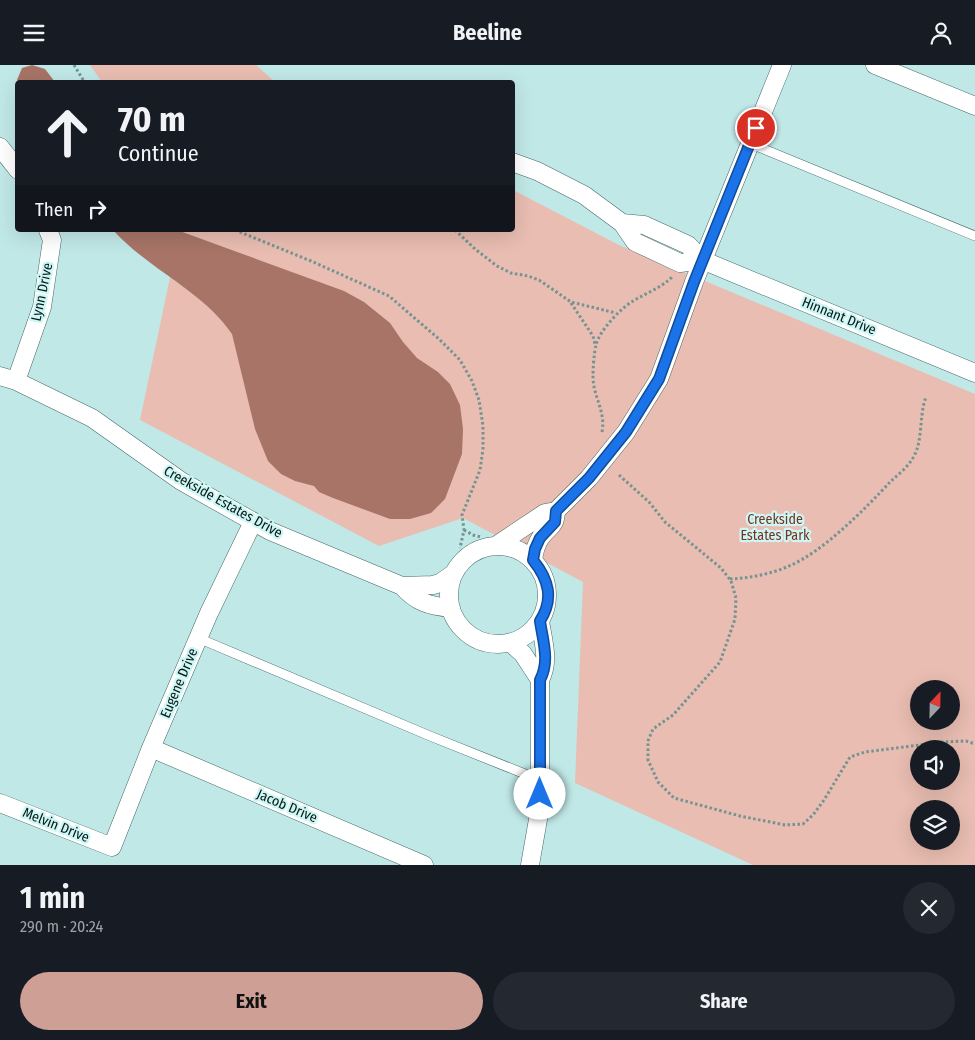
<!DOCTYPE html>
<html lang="en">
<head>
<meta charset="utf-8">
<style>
  :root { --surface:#171b24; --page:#242831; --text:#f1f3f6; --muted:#9ea1a6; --accent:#cd9f95 }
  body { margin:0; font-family:"Fira Sans Condensed",sans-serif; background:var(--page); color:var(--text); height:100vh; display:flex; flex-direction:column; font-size:19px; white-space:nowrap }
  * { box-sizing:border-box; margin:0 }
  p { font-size:16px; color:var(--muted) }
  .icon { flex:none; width:28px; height:28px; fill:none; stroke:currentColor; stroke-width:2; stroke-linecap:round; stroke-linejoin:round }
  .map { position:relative; height:800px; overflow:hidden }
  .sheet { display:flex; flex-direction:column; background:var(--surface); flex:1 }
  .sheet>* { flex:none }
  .guide { position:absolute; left:15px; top:15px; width:500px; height:152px; border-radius:5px; box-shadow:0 5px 20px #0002; background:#171b24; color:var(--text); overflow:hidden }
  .needle { width:32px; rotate:22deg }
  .controls { position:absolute; left:910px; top:615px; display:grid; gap:10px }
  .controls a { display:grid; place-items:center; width:50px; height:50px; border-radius:50%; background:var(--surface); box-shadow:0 5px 20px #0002; font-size:25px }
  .pin { position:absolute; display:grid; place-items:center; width:42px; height:42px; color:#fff; margin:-21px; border:2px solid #fff; border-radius:50%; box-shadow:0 1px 5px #0007 }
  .me { position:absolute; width:55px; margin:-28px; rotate:0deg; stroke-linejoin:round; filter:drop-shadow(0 0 4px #0008) }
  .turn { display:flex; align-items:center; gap:18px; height:105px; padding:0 20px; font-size:22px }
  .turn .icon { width:65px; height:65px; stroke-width:2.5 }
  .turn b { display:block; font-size:35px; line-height:42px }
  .then { display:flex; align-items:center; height:48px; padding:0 20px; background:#0003; gap:10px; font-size:19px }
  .round { display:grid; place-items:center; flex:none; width:52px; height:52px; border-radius:26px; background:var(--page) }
  .head { display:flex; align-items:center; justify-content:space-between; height:85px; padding:0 20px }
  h1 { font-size:30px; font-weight:700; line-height:38px }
  .cta { display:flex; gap:10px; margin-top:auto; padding:10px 20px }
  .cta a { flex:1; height:58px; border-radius:30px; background:var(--accent); color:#111; font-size:20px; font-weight:700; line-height:58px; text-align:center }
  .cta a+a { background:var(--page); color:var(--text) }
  header { display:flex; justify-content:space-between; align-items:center; height:65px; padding:0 20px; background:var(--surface); font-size:22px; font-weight:700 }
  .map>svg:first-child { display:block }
  .green { fill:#e9bdb1; fill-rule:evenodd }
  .water { fill:#a77467 }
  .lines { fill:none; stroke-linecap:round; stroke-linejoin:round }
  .lane-casing { stroke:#456a69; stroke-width:10 }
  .street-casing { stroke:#456a69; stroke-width:19 }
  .path { stroke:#759392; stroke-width:3; stroke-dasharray:2.5 2.5; stroke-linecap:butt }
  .lane { stroke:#fff; stroke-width:9 }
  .street { stroke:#fff; stroke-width:18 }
  .route-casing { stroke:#114b97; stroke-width:12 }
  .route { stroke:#1a73e8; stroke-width:9 }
  .labels { text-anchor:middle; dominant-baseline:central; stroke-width:4.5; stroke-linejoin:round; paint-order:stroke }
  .street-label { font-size:14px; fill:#071716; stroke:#cdf6f4 }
  .park-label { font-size:14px; fill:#743221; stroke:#cdf6f4 }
</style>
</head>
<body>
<header><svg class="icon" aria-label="menu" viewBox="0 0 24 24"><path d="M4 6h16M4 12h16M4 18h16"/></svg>Beeline<svg class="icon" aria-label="person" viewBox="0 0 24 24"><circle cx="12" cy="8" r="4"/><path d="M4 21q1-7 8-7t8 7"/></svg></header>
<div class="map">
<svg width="975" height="800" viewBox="0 0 975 800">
  <rect width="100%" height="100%" fill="#c0e8e7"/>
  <path class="green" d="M90,0H256L275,17H102Z
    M513,125L619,180L975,329V800H753L575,718L583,517L463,453L379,481L140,355L180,165H512ZM919,624H951V656H919ZM919,684H951V716H919ZM919,744H951V776H919Z"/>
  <path class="water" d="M32,0L45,4L55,17H19L17,15L22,3Z
    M113,165H177L344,226L364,237L390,258L403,277L417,293L438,307L450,319L460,340L463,364L462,389L445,434L431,448L410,454H390L333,433L319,427L314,421L295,416L281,409L268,396L255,364L232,269C203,226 148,204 113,165Z"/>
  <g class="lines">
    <g class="lane-casing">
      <path id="lane" d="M749,78L975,171
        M198,573L430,671L540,715"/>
    </g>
    <g class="street-casing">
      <path id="street" d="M875,0L975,41
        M0,82L18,105
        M512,97L537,106L584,130L622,158L635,177L680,198L702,195
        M622,158L644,160L688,180L702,195L975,308
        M0,311L16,316L92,353L181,416L270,466L402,521L433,520L440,518L453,509
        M16,316L42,242L52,175L48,165
        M497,480L545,448L556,446L589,413L626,367L659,314L694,217L782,0
        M449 530a49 49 0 1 1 98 0a49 49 0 1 1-98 0Z
        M533,495C534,487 536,479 541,472C550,460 555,463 556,446
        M402,521C416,537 429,541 451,543
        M511,578L523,589L540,615
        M151,683L424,800
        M0,738L112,782L151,683L209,548L253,457
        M530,800L540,743V615C550,596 543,576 540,556"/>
    </g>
    <path class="path" d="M74,0L85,18
      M235,165L311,196L389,231L439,274L460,295L472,316L479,335L483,361V384L480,405L462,450L464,465L460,483
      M455,165L475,184L497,201L511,208L528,211L539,215L571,237L616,248
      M571,238L593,271L595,279
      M602,367C606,346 593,332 593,311C593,303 594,288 596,280C599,266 621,243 633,236C646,228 661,223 672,212
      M619,410L649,437L665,457L721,503L731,516L736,533L735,554L720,597L673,650L653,664L648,676V695L658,717L674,733L740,751L785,760L803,759L813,750L824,735L850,692L865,687L943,677L966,676L975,679
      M464,465L473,470L481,472
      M730,514C750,513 771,509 789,501C823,487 866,443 891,416C899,409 909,401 914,391C923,375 919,350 926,332"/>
    <use href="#lane" class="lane"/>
    <use href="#street" class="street"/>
  </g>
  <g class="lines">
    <g class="route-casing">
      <path id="route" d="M540,729V615C550,596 543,577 540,556C554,534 549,515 533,495L535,484L540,473L555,457L556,446L589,413L626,367L659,314L694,217L756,63"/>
    </g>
    <use href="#route" class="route"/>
  </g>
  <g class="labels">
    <g class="street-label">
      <text transform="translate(42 227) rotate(-78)">Lynn Drive</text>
      <text transform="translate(839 251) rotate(22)">Hinnant Drive</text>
      <text transform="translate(223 437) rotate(29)">Creekside Estates Drive</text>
      <text transform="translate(179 618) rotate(-67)">Eugene Drive</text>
      <text transform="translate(287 741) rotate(23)">Jacob Drive</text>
      <text transform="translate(56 760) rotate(22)">Melvin Drive</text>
    </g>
    <g class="park-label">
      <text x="775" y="454">Creekside<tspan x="775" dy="16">Estates Park</tspan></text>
    </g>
  </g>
</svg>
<div class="controls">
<a><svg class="needle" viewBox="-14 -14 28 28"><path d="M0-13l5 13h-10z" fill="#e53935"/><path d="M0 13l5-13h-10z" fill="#9ea1a6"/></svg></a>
<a><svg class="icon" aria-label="sound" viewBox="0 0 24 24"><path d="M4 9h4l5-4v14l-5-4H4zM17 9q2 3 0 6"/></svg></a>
<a><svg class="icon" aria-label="layers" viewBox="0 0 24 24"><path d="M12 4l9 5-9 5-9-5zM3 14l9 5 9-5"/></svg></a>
</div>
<div class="pin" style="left:756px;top:63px;background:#d93025"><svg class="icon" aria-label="arrive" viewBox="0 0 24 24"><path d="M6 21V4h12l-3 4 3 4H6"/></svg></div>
<svg class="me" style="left:540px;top:729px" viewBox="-20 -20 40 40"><circle r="19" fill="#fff"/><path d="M0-13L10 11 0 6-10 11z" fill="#1a73e8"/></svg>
<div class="guide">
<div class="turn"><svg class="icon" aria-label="ahead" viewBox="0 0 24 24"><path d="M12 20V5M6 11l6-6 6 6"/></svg><div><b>70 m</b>Continue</div></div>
<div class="then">Then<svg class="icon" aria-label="right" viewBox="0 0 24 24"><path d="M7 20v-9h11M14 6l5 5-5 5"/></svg></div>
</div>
</div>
<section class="sheet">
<div class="head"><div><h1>1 min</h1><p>290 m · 20:24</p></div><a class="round"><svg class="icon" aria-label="close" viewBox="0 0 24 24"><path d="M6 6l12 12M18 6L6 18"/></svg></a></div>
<div class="cta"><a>Exit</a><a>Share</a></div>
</section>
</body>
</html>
